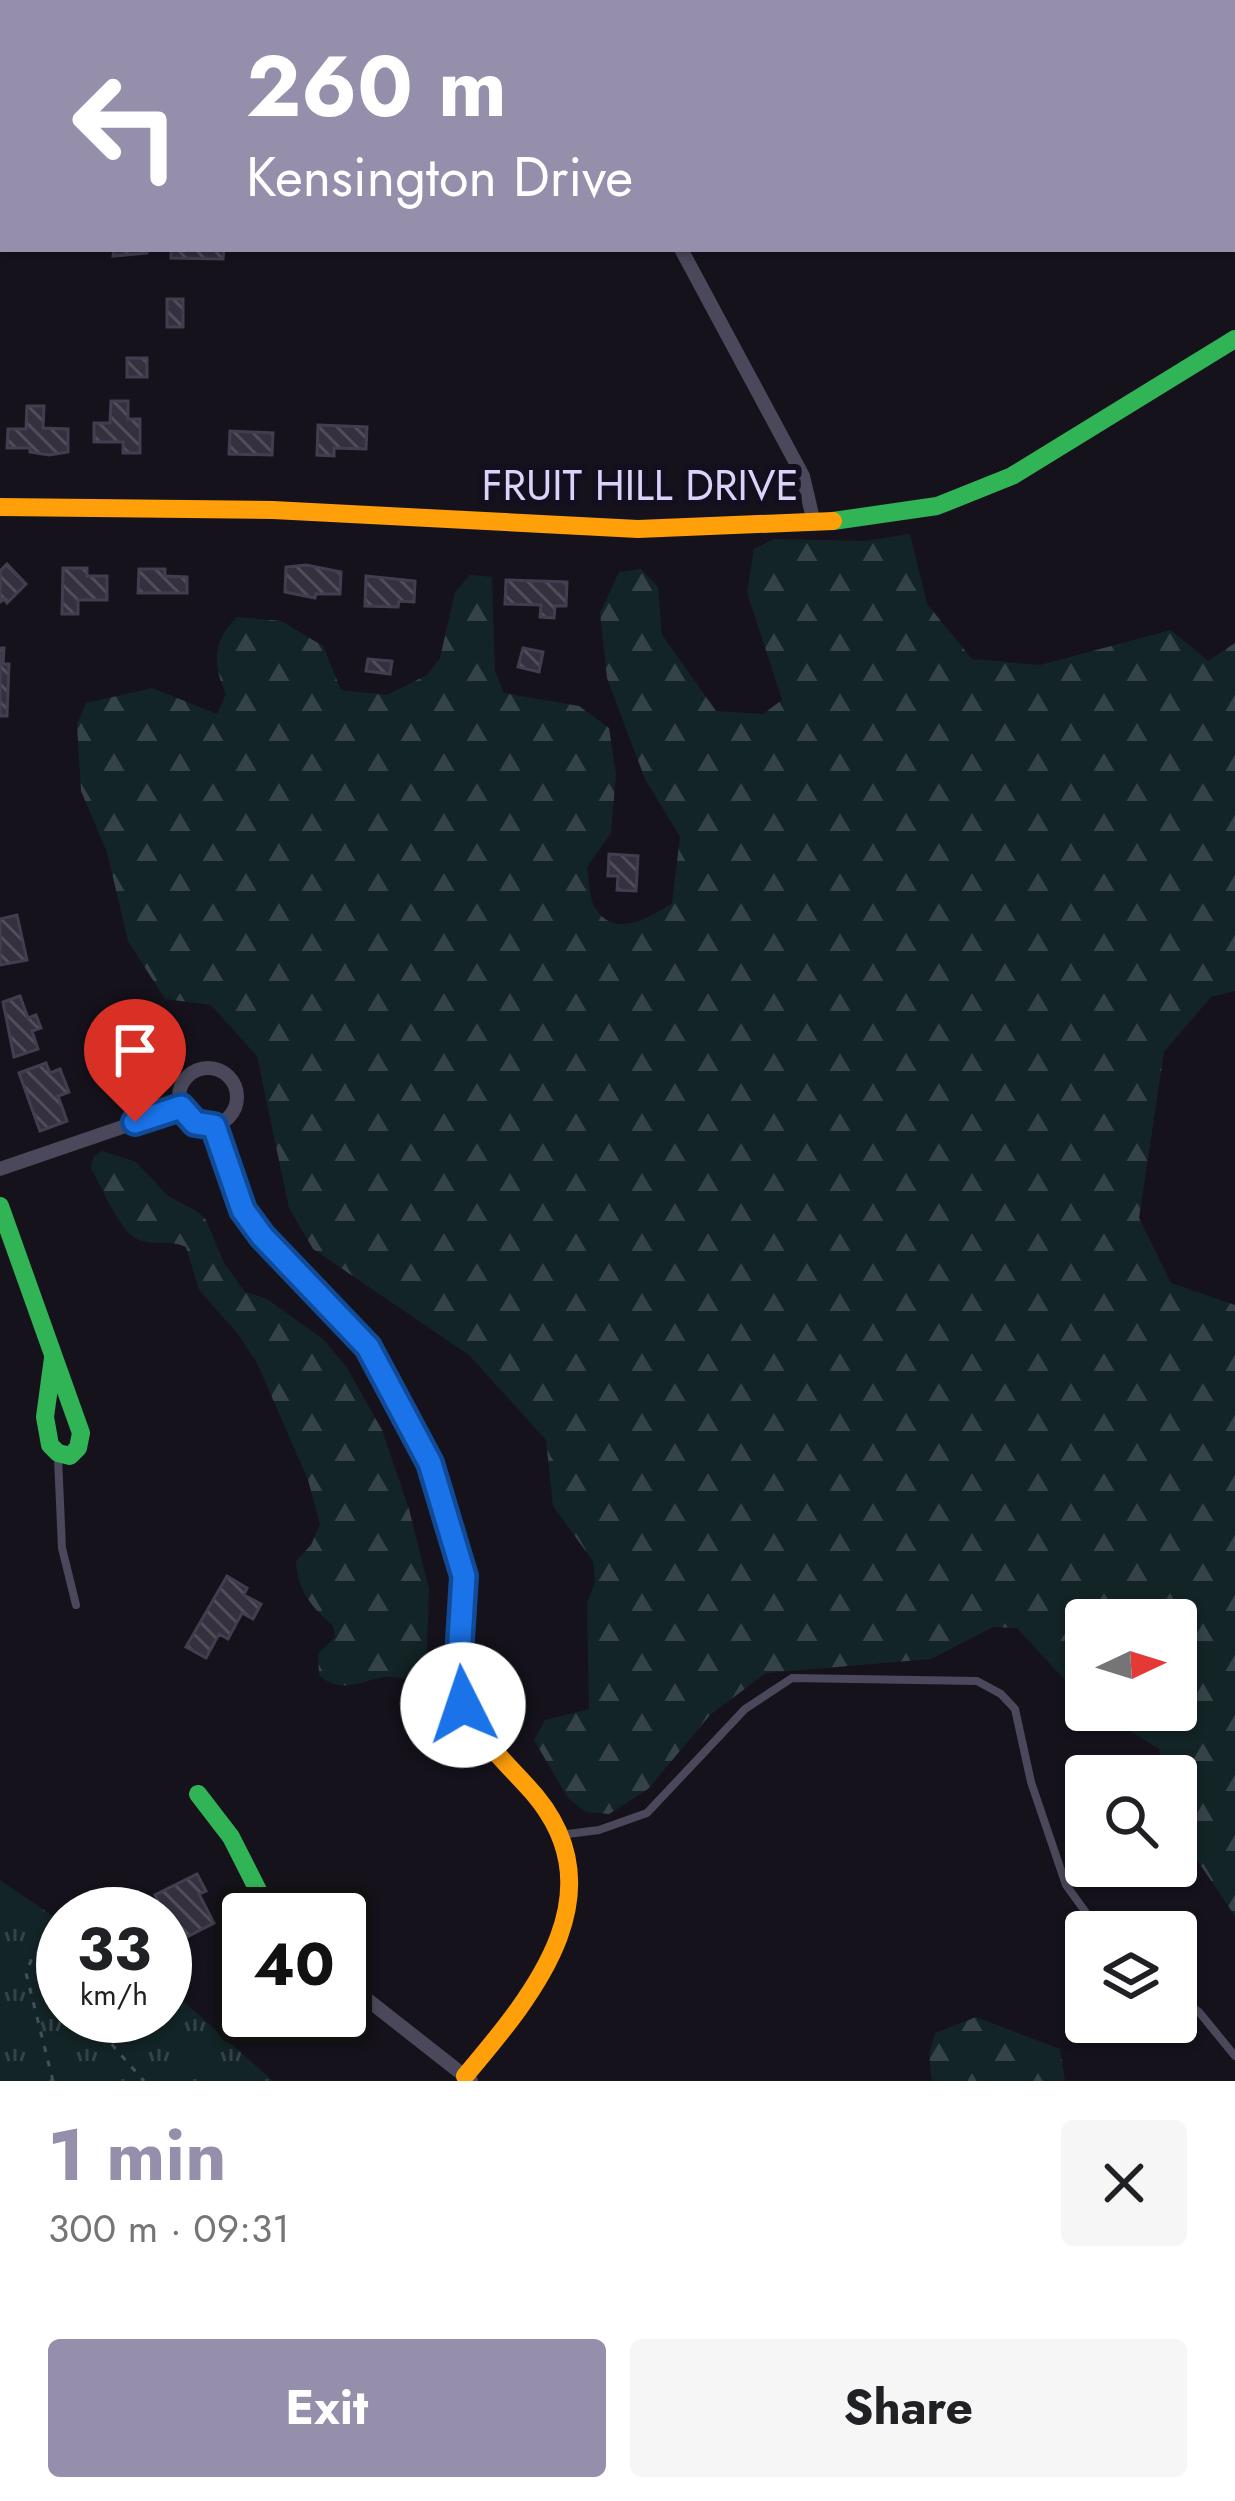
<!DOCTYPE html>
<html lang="en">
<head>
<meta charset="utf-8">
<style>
  :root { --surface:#fff; --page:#f6f6f6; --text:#202124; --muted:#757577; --accent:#968fac }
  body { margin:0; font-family:Jost,sans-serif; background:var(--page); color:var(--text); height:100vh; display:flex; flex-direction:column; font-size:45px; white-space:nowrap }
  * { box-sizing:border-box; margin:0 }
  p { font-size:39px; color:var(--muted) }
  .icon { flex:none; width:66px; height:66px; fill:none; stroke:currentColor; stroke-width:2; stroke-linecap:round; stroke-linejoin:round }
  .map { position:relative; height:2081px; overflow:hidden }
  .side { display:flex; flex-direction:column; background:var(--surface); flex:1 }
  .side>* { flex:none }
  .top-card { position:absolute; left:0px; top:0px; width:1236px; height:252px; box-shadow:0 3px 9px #0004; background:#968fac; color:#fff; overflow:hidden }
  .needle { width:78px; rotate:86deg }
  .controls { position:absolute; left:1065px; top:1599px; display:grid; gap:24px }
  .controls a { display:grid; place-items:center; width:132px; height:132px; border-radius:12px; background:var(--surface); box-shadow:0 3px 9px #0004; font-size:60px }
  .speed { position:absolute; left:36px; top:1887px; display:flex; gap:24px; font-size:60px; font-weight:700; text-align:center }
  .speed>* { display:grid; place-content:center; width:156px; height:156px; border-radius:50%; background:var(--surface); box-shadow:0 3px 9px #0004; line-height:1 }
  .speed small { font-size:30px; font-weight:400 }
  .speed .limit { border:6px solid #111; border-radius:18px; background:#fff; color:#111 }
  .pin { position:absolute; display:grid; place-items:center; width:102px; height:102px; color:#fff; margin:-123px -51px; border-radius:50% 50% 50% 0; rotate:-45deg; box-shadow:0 0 12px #0007 }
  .pin .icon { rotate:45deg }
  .me { position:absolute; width:132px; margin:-66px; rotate:356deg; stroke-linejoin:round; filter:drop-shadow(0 0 9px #0008) }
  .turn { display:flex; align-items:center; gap:42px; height:252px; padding:0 48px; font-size:54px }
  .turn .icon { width:156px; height:156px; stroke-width:2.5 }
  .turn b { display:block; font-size:84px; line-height:102px }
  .round { display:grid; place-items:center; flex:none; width:126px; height:126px; border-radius:12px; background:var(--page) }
  .summary { display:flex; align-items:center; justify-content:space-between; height:204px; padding:0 48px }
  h1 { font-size:72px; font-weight:700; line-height:90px; color:var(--accent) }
  .cta { display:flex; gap:24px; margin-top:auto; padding:24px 48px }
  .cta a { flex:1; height:138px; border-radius:12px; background:var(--accent); color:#fff; font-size:48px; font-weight:700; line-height:138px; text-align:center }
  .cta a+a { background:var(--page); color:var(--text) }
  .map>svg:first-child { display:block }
  .grass { fill:url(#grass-tufts) }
  .forest { fill:url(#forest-firs) }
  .building { fill:url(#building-back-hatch); stroke:#433e4f; stroke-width:3 }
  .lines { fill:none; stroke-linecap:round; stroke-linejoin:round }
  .path { stroke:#474e5b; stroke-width:3; stroke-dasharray:6 9; stroke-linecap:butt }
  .lane { stroke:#4b485b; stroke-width:8 }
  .street { stroke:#4b485b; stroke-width:14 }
  .fast { stroke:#30b455; stroke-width:18 }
  .slow { stroke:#ff9f0a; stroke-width:18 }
  .route-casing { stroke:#114b97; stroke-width:30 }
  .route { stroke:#1a73e8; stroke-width:21 }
  .labels { text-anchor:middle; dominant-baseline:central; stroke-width:12; stroke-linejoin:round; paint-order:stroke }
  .street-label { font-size:42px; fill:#dbd3fa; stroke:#140f1f }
</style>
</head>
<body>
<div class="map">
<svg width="1235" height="2081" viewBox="0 0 1235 2081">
  <defs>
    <pattern id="grass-tufts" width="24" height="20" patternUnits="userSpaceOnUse" patternTransform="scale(3)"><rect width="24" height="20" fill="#132426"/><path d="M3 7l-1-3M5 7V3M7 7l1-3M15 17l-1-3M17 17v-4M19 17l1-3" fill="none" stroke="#354346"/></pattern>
    <pattern id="forest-firs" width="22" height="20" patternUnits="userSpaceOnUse" patternTransform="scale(3)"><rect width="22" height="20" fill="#132426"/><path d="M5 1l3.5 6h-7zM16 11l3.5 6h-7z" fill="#354346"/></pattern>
    <pattern id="building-back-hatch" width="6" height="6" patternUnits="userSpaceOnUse" patternTransform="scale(3)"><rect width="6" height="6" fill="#34303e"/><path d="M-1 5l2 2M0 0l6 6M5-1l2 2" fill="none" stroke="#514d5b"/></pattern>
  </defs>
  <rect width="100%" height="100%" fill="#15121c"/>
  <path class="grass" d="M0,1880L63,1923V2016H165V1985L273,2081H0Z"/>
  <path class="forest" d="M910,534L927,604L972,659L1040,665L1171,630L1208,661L1235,643V991L1211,997L1164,1052L1139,1218L1171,1283L1235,1305V1916L1176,1829V1776H1164L1159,1749L1097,1710H1176V1620H1086V1703L1017,1628L993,1627L931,1659L766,1673L710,1715L648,1789L609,1814L586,1812L568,1798L534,1740L545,1720L589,1709L587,1603L595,1583L593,1561L553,1506L546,1440L469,1355L313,1249L289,1208L257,1056L211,1005L165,999L128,941L107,852L81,791L77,724L86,703L152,688L217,714L226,694C212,664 213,640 237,617L281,621L323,646L341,690L387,695L427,675L440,658L455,592L470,575L492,577L495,671L504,693L579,706L609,728L616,774L611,833L587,867C589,878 589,896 594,906C613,941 650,917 672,903L680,837L645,779L607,678L600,613L619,572L641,569L658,587L662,635L716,711L763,714L782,700L747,592L754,549L774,539L864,541Z
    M102,1151L136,1162L168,1196L198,1212L206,1220L224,1263L245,1292L267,1299L324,1340L347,1368L382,1430L409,1509L429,1589L427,1649L423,1674L414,1682C404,1679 395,1676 385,1677C359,1681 341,1695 319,1675L318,1654L335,1637L333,1626C313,1608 297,1591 296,1561L311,1545L320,1524L308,1480L257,1363L238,1334L199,1290L186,1247C170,1239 154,1246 139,1240C119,1232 103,1188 91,1169L93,1157Z
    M976,2017L1060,2049L1065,2081H932L929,2055L935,2033Z"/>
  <path class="building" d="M114,249H148L147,253L113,256Z
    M171,249H224L223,259L171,258Z
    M167,299H183V327H167Z
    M127,358H147V377H127Z
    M111,401H128V419H140V453H123V442H94V423H110Z
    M27,406H44L43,428L68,429V452L49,455L30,452V448H7L8,429H26Z
    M318,425L367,427L366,449L334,448V456L317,455Z
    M230,431L273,433L272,455L229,454Z
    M7,564L26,584L7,603L4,599L0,602V571Z
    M306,565L341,572L340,594H316L315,598L285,592L286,567Z
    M63,568H87V576H107V600H78V614H62Z
    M139,569H165V576L187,577V593H138Z
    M366,576L415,581L414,602L399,601L398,607L365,606Z
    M506,580L567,582L566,606H555L554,618L540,617L541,605L505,604Z
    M0,648H4L3,664H9L7,716H0Z
    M523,648L543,652L539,672L518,667Z
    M368,659L392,661L390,674L366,671Z
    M609,854L638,856L636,891L617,890L618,876H608Z
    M17,915L27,960L0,965V919Z
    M20,996L28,1018L36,1015L41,1028L32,1031L38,1049L14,1057L3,1002Z
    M46,1063L50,1073L60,1069L69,1092L58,1096L67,1121L40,1131L19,1073Z
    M227,1576L247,1588L244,1595L261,1604L253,1619L242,1613L228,1639L219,1634L206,1658L186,1647Z
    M197,1874L206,1891L199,1894L214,1923L179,1941L155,1895Z"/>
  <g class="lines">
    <path class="path" d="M106,2016L107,2039L144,2081
      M53,2081L26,1973L34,1953H63"/>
    <path class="lane" d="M58,1458L62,1548L76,1605
      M560,1835L599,1830L647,1813L745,1709L792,1678L977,1681L1001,1694L1015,1709L1031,1782L1066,1885L1100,1932
      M1176,1996L1199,2012L1235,2056"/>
    <path class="street" d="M548,0L549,3
      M577,3L581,0
      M0,170H3
      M681,249L803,476L814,523
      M179 1097a29 29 0 1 1 58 0a29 29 0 1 1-58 0Z
      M0,1169L181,1107
      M345,1982L471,2081"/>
    <path class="fast" d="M833,521L937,506L1012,476L1235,339
      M215,1126C223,1155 229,1186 245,1213C271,1258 316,1288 351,1326C404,1386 459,1505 464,1584C465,1609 460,1633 459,1658
      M0,1206L81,1433L78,1448L70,1456L58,1453L50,1445L45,1417L53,1358
      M198,1794L231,1837L270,1914"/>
    <path class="slow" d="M0,507L273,510L638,529L833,521
      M459,1658C456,1716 488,1744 525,1784C624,1887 536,1992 465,2076"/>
  </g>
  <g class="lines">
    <g class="route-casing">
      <path id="route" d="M135,1122L181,1107L195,1123L214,1126L243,1210L262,1236L368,1347L430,1463L464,1576L458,1672L463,1705"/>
    </g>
    <use href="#route" class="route"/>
  </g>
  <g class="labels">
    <g class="street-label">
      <text x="640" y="485">FRUIT HILL DRIVE</text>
    </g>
  </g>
</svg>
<div class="controls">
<a><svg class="needle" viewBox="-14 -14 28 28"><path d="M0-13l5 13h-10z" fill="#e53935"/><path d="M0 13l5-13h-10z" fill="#757577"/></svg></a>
<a><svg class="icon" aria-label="search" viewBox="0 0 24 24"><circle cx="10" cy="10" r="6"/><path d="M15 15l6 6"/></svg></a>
<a><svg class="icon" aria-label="layers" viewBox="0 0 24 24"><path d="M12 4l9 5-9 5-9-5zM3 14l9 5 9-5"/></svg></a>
</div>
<div class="speed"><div>33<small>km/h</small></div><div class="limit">40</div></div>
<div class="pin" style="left:135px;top:1122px;background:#d93025"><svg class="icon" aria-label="arrive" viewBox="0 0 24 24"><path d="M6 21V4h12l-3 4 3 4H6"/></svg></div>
<svg class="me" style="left:463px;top:1705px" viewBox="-20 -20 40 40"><circle r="19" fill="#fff"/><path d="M0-13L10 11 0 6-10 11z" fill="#1a73e8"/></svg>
<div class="top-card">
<div class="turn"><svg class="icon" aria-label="left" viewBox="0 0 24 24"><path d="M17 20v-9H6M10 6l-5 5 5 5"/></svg><div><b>260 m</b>Kensington Drive</div></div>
</div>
</div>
<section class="side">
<div class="summary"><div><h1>1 min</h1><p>300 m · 09:31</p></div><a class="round"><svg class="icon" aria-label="close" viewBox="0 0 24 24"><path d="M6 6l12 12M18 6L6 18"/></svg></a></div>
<div class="cta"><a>Exit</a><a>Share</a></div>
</section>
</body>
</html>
